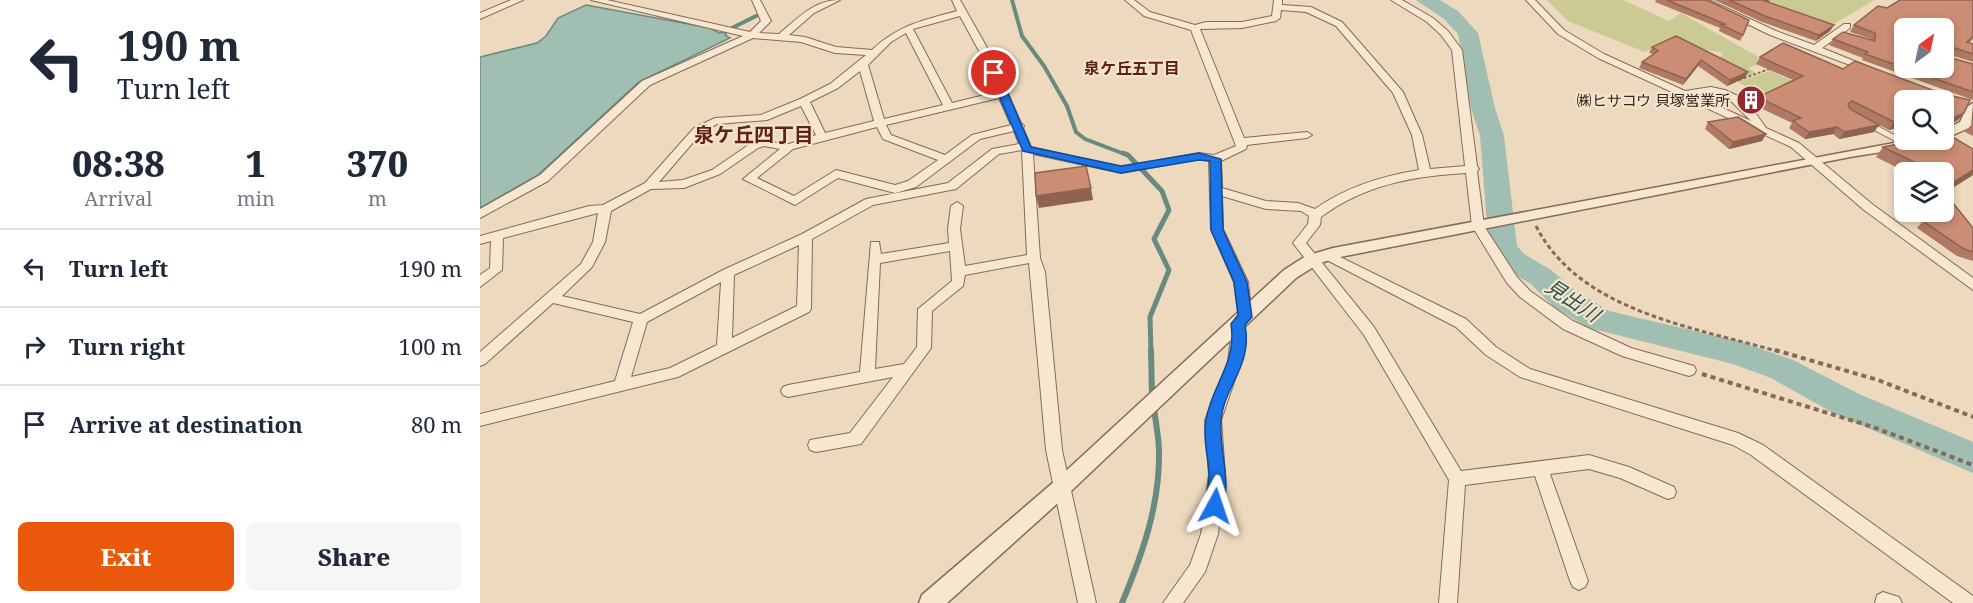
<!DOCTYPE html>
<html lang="en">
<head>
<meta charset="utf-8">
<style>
  :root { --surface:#fff; --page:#f6f6f7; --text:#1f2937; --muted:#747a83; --line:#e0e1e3; --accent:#ea580c }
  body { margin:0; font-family:"Noto Serif","Noto Sans JP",serif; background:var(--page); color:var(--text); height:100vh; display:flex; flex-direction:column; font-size:22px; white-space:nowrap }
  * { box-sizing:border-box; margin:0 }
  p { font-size:20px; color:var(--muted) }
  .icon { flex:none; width:33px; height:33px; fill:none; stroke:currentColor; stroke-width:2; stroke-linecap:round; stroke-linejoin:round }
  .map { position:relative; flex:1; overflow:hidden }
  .details { display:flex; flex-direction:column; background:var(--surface); width:480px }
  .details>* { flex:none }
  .banner { background:#fff; color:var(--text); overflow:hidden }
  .needle { width:39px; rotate:33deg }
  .controls { position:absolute; left:1414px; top:18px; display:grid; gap:12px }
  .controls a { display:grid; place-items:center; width:60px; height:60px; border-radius:9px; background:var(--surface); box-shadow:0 3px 9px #0003; font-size:30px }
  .pin { position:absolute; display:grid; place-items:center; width:51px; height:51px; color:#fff; margin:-26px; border:3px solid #fff; border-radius:50%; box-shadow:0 2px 6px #0007 }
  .me { position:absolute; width:66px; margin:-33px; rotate:5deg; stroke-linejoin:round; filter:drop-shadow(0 0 4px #0008) }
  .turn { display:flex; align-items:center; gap:21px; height:126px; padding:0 18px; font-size:27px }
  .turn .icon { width:78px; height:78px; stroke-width:2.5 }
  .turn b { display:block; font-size:42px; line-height:51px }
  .eta { display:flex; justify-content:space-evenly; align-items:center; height:102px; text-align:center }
  .eta b { font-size:36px; font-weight:800; line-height:42px }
  .action { display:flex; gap:12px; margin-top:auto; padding:12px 18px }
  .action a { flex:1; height:69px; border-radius:9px; background:var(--accent); color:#fff; font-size:24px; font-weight:800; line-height:69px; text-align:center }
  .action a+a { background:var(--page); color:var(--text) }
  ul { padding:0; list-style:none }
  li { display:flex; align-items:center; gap:18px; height:78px; padding:0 18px; border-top:2px solid var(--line) }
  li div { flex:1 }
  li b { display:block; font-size:22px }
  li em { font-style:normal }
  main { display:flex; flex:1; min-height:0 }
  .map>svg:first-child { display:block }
  .green { fill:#caca92 }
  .water { fill:#a1beb2; stroke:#698b7f; stroke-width:1.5 }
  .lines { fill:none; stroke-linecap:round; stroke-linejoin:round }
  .stream-far2 { stroke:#698b7f; stroke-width:4 }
  .stream-far1 { stroke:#698b7f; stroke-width:5 }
  .stream { stroke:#698b7f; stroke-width:6 }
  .river { fill:#a1beb2; fill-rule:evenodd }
  .service-casing { stroke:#846a57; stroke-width:7 }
  .minor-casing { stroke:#846a57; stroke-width:2 }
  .tertiary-casing { stroke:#846a57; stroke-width:3 }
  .path-far2 { stroke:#846a57; stroke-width:2; stroke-dasharray:3 2; stroke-linecap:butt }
  .path-far1 { stroke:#846a57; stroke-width:3; stroke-dasharray:4.5 3; stroke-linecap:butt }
  .path { stroke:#846a57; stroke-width:4; stroke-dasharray:5 4; stroke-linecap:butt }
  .service { stroke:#f8e7d0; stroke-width:5 }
  .minor { fill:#f8e7d0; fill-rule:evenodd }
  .tertiary { fill:#f8e7d0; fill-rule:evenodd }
  .wall { fill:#af7963 }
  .shaded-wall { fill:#8e6350 }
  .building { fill:#cb8d73; stroke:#8e6350; stroke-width:1.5; fill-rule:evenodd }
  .route { fill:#1a73e8; stroke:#114b97; stroke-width:1.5 }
  .labels { text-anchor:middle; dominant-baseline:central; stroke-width:4.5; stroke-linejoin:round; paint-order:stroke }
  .far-poi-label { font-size:15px; fill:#34241b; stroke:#f4e4cd; text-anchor:end }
  .far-neighbourhood-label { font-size:16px; font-weight:bold; fill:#60211b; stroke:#f4e4cd }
  .neighbourhood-label { font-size:20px; font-weight:bold; fill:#60211b; stroke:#f4e4cd }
  .water-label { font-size:20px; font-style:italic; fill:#2b544c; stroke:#f4e4cd }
</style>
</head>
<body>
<main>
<section class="details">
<div class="banner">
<div class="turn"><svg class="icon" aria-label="left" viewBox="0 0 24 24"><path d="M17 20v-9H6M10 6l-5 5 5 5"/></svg><div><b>190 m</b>Turn left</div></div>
</div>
<div class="eta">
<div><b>08:38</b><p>Arrival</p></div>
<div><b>1</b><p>min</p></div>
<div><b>370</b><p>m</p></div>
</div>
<ul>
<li><svg class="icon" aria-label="left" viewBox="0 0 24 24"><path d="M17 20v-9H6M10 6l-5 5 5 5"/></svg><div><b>Turn left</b></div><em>190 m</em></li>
<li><svg class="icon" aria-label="right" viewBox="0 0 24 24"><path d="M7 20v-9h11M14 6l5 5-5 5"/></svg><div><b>Turn right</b></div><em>100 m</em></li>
<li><svg class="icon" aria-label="arrive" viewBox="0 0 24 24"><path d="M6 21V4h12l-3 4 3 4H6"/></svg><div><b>Arrive at destination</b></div><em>80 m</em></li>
</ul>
<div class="action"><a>Exit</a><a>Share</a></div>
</section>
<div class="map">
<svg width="1493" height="603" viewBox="0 0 1493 603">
  <rect width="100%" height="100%" fill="#edd9bd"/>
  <path class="green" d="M1067,0H1143L1189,21L1201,13L1278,57L1277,65L1268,68L1276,73L1265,76L1237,58L1243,55L1240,52L1219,50L1190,39L1165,52L1088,21Z
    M1286,0H1394L1347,28Z
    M1290,71L1315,82L1289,100L1258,82Z"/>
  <path class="water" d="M106,5L230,28L239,33L247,32L245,35L250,38L159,82L58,175L0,208V57L57,43L66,36L78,18Z"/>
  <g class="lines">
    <path class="stream-far2" d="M532,0L542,36L564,66L587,106L596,132L605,139L647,155
      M246,31L276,16"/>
    <path class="stream-far1" d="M643,153L648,155L682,191L689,210L674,239L689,270L670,317L671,352"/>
    <path class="stream" d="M671,350L672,397
      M642,603C662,555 680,505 679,452C679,436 675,421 674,406"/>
    <path class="river" d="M936,0H960L978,11L998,33L1015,108L1024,136L1037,246L1044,254L1071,270L1096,291L1129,311L1258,341L1313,360L1379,394L1493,442V473L1355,414L1291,378L1253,364L1109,328L1074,307L1051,284L1024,268L1009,248L1000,136L991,108L978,34L964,19Z"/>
    <g class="service-casing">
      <path id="service" d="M1390,125L1428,145"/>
    </g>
    <g class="minor-casing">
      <path id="minor" d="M31,0H43L0,19V13Z
        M111,0H127L270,32L281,21L272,0H280L291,21L279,33L299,34C318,18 334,0 360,0L334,13L309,35L325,37L356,47L392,50C418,25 444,20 477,11L472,0H480L509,51L541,123L544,126L543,128L551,147L641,167L719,153L734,155L756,146L711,30L664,16L645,0H654L670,12L715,25L726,22H762L792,16L794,0H802V5L831,7L862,22L923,92L942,135L950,169L985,166L972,50L961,35L947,22L911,0H922L953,18L968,31L982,50L997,166L999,169L997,171L1004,226L1037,277L1050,291L1093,321L1151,348L1214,366L1216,370L1214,374L1209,376L1142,356L1083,329L1040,297L1027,283L992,226L986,173C933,176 884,185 841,217L840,225L826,243L894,327L981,471L1109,455L1149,467L1194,487L1196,492L1194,497L1188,499L1140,478L1109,469L1070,474L1108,581L1105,587L1099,590L1093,587L1090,581L1055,476L985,485L977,603H959L969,480L884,335L813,243L828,224L829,216L821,211L786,209L742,196L743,229L768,282L772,317L770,321L764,322L766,338L765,350L741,420L745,475L738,534L725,572L703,603H683L710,565L721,534L729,475L725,420L748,362L753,320L759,319L754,282L731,229L729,161L719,159L641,173L553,154L560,258L565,272L582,450L616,603H598L566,450L549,263L485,275L483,286L452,311L451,348L381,444L336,452L330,450L328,445L330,440L370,433L413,377L308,397L303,395L301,391L303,387L308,385L380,372L391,242H399L401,254L469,243L468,229L471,206L477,202L483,206L480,229L485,266L547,255L542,150L519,154L476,189L393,205L332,239L331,309L329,312L198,377L0,426V414L135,381L153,322L73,303L5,364L0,366V352L101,264L113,242L118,213L23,238L22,270L0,287V275L10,268L11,241L0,244V236L109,206L123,205L165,183L214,128L235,118L281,115L320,99L350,84L386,55L355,53L321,42L273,38L170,85L68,181L0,218V209L60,175L162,81L263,36ZM801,10L826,12L856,26L913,93L932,135L939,170C902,176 866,187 835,209L818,203L786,201L742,188L741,161L766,149L767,145L827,138L832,135L827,132L764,138L720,29L762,28L796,21L800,18ZM480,16L499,51L517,92L472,103L433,29ZM426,33L463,105L404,119L388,65L411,42ZM380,71L394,121L345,133L330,102L358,88ZM519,98L531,125L492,135L465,155L411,135L406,125ZM321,106L336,135L309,144L280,141L270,144L232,170L203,180L179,182L222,132L237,124L287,120ZM397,127L403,139L458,160L428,181L415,185L356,170L314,196L277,178L313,149ZM534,131L539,144L512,149L468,183L386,199L322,234L243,270L160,314L82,296L112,267L125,242L131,211L171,189L204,188L240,174L278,148L284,146L300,149L263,179L315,205L358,178L415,193L419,192L436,187L500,139ZM319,245L317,306L252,338L254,275ZM470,251L472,281L438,309L437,347L424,364L395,369L400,263ZM241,282L237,345L190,368L151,377L167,322Z
        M1046,0H1055L1084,30L1124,54L1205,91L1231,87L1245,90L1260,97L1272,108L1286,128L1319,143L1392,204L1493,278V290L1384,210L1311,147L1118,58L1078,34ZM1231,93L1252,102L1271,121L1215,95Z
        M1218,0H1229L1296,31L1334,45L1364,24H1370V28L1342,48L1394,69L1386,71L1290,35Z
        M848,251L986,319L1016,347L1050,369L1258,433L1283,445L1493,596V603H1473L1271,455L1253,445L1040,377L1006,355L976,327L843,258L842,255Z
        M1403,592L1419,597L1422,603H1395L1397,595Z"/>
    </g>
    <g class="tertiary-casing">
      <path id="tertiary" d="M1493,103L1491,127L1464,139V130L1480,122L1487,107Z
        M1430,140H1459L1452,144L1370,157L855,258L838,264L816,278L589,493L467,603H439L442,595L575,481L804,270L826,256L853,248Z"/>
    </g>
    <path class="path-far2" d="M1259,80L1292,68"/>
    <path class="path-far1" d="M1056,226C1100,312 1214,327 1300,352"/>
    <path class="path" d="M1295,350L1398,380L1493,417
      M1222,374L1393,427L1493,465"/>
    <use href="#service" class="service"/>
    <use href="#minor" class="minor"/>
    <use href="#tertiary" class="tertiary"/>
  </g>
  <path class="wall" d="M1176,0H1227L1263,35L1260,41L1239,31L1240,28L1175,2Z
    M1234,0H1290L1288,3L1354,25L1350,31L1336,41L1282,22Z
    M1493,0V39L1489,43L1493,44V62L1467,54L1468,57L1493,64V100L1382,60L1383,58L1349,45L1353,39H1391L1370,32L1374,25L1407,8Z
    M1196,36L1265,78L1247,86L1218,66L1203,85L1159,68L1162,62L1173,54L1169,53L1172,47Z
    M1303,43L1363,69L1375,61L1460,93L1490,100L1484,113L1478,120L1468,126L1464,124V100H1425V109L1418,107L1425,111V126L1409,130L1376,113L1399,125L1394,132L1359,139L1353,134L1325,139L1309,128L1312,123L1274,105L1278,97L1313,80L1276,64L1280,57Z
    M1228,122L1286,134L1282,141L1249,149L1225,129Z
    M1493,124V136L1485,132L1490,126Z
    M1403,147L1493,149V175L1466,192L1464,191V172H1426L1396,157Z
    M1436,212H1464L1493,228V261L1477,256L1437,228L1442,222Z"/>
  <path class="shaded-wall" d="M1354,25L1350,31L1336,41L1339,35Z
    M1221,60L1218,66L1203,85L1206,79Z
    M1268,72L1265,78L1247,86L1250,80Z
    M1484,113L1478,120L1468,126L1473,118Z
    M1425,120V126L1409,130L1414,122Z
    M1399,125L1394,132L1359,139L1364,132Z
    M1357,127L1353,134L1325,139L1329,132Z
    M1286,134L1282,141L1249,149L1253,142Z
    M1493,170V175L1466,192L1474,182Z
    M611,188L613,200L559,208L556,196Z"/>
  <path class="building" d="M1187,0H1227L1269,20L1263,35L1241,25L1245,24Z
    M1249,0H1288L1285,1L1354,25L1339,35L1285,16Z
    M1420,0H1493V36L1487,42L1493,44V54L1469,46L1466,49L1468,57L1493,64V92L1385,54L1388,52L1353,39L1363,32L1395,41V33L1374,25L1398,6L1407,8ZM1425,28H1464V68H1425Z
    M1196,36L1268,72L1250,80L1221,60L1206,79L1162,62L1178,51L1172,47Z
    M1303,43L1363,69L1375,61L1460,93L1490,100L1484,113L1473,118L1464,114V113L1466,112H1464V100H1428L1422,98L1418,107L1425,111V120L1414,122L1372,101L1368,104L1370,109L1399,125L1364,132L1357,127L1329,132L1313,121L1321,118L1278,97L1323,76L1280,57Z
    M1258,117L1286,134L1253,142L1228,122Z
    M1464,133H1466L1493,149V170L1474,182L1464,177V172H1455L1403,147L1437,140H1464Z
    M606,166L611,188L556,196L555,173Z
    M1464,202L1473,203L1493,228V252L1484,249L1443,221L1450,219L1446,212H1464Z"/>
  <path class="route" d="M514,70L519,73L551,147L641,166L719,153L741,159L743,230L767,282L772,317L765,325C773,368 742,387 741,423C739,452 753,484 741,512L735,514L729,512C724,501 729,487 729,475C729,458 722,438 726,420C732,384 757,364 751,324L758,315L754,282L731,230L730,161L719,160L641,173L543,151L509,73Z"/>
  <defs>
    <g id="building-disc" transform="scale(1.5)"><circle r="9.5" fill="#932835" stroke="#f4e4cd"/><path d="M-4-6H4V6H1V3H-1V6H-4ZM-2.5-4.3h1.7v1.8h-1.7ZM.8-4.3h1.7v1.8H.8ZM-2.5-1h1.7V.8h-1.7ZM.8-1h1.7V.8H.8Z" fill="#fff"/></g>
  </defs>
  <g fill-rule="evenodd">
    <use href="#building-disc" x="1271" y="100"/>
  </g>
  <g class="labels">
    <g class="far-poi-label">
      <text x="1250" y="100">㈱ヒサコウ 貝塚営業所</text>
    </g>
    <g class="far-neighbourhood-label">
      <text x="652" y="68">泉ケ丘五丁目</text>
    </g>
    <g class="neighbourhood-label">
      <text x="274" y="134">泉ケ丘四丁目</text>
    </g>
    <g class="water-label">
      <text transform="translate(1093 300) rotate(33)">見出川</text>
    </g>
  </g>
</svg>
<div class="controls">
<a><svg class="needle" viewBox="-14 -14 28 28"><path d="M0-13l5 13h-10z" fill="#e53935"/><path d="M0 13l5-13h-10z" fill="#747a83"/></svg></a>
<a><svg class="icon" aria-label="search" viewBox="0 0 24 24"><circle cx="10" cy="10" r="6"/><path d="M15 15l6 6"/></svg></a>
<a><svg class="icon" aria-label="layers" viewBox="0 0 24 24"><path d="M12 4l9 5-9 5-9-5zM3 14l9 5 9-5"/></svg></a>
</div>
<div class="pin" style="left:514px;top:73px;background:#d93025"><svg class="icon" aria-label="arrive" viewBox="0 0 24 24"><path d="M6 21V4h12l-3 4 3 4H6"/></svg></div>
<svg class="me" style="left:735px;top:506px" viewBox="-20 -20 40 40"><path d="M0-17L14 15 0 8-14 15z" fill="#1a73e8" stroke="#fff" stroke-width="4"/></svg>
</div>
</main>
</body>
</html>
